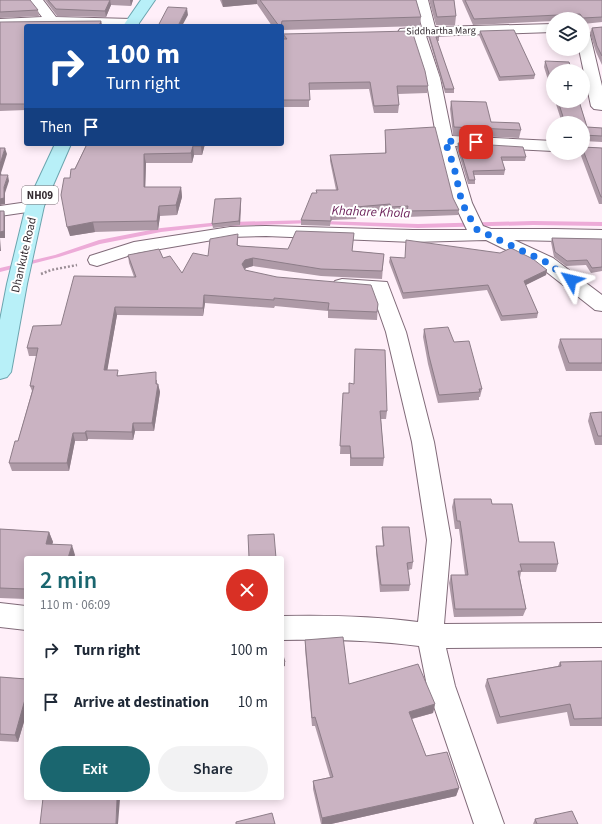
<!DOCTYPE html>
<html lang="en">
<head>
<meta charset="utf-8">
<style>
  :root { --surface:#fff; --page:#f2f2f3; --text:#1f2937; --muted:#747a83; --accent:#1a666f }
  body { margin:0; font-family:"Source Sans 3",sans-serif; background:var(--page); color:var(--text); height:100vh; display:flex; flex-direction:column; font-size:15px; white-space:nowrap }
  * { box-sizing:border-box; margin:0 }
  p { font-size:13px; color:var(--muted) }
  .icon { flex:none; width:22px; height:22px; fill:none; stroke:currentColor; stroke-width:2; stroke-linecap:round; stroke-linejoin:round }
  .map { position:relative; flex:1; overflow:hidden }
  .sheet { position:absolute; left:24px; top:556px; width:260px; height:244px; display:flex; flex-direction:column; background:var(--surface); border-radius:4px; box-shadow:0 2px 10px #0003 }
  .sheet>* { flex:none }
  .top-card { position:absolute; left:24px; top:24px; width:260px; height:122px; border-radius:4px; box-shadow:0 2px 10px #0003; background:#1a4fa0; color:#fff; overflow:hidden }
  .controls { position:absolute; left:546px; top:12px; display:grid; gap:8px }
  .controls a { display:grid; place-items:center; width:44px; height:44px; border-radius:50%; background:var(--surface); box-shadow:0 2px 10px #0003; font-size:20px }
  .pin { position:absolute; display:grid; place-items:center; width:34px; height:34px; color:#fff; margin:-17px; border-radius:8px; box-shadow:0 2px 6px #0006 }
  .me { position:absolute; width:44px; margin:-22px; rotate:307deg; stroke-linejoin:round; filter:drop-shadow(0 0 3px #0008) }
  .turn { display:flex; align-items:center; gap:14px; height:84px; padding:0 16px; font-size:18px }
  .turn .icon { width:52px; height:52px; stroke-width:2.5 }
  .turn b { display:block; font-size:28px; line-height:34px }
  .then { display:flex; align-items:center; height:38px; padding:0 16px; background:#0003; gap:8px; font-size:15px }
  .round { display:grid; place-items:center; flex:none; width:42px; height:42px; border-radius:21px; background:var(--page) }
  .summary { display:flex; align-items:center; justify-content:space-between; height:68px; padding:0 16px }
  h1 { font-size:24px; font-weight:600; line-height:30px; color:var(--accent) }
  .primary-button { display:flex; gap:8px; margin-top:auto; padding:8px 16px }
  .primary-button a { flex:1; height:46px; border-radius:24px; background:var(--accent); color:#fff; font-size:16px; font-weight:600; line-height:46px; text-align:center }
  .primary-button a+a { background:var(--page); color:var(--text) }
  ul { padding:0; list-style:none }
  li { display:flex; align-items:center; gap:12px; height:52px; padding:0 16px }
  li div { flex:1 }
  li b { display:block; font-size:15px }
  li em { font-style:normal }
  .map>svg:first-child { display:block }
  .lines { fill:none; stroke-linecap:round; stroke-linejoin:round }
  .stream { fill:#edabd8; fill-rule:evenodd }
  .minor-casing { stroke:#816b79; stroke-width:2 }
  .primary-casing { stroke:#6ca5af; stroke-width:2 }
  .path { stroke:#9a8d95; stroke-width:2.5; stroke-dasharray:2 2; stroke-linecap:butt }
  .minor { fill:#fff; fill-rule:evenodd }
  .primary { fill:#b8f0f8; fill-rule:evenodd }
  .wall { fill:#ae9aa7 }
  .shaded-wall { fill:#8d7d88 }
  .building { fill:#cab3c2; stroke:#8d7d88 }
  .route { stroke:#1a73e8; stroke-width:7; stroke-dasharray:0 12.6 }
  .labels { text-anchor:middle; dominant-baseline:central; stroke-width:4; stroke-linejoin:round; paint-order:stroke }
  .far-street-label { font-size:10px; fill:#352c32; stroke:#fff }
  .shield { fill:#fff; stroke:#726b70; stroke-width:1 }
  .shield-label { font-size:11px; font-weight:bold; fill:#352c32 }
  .street-label { font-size:12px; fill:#352c32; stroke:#fff }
  .water-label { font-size:13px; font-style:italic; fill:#6e245c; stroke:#fff }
</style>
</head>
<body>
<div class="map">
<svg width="602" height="824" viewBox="0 0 602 824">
  <rect width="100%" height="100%" fill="#ffeff9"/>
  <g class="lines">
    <path class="stream" d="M310,220L313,222L312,223L231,226L228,224L231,222Z
      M323,221L418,224L533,221L602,222V226L533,225L418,228L321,224L320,223Z
      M220,222L223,224L222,225L161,232L100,244L59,257L0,272V268L55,255L99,240L161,228Z"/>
    <g class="minor-casing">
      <path id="minor" d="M29,0H43L56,17L132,19L137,20L139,23L136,26L52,25L0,27V19L42,17Z
        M414,0H428L435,27L553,24V32L426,36L440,78L452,136L553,141V151L455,146L472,203L483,226L491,229H555L602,230V242L514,240L553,258L602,295V311L595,310L539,266L486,240L413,242L266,236L230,237L137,253L97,266L90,264L88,260L90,256L134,242L230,227L266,226L413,230H467L454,203L437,141L426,78L412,36L400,35L398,32L400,29L422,27Z
        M583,31L588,32L590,35L602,86V110L594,109L591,106L579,49H583Z
        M35,201L41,202L44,206L41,210L0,216V206Z
        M342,279L387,282L406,332L434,442L451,540L444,624L602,623V647L446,648L455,686L504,824H474L427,686L419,646C373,640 328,639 282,640V616C328,615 373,616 418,622L427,540L412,442L386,332L372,292L335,289L332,285L335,281Z
        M0,603L26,606V630L0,627Z"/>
    </g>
    <g class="primary-casing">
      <path id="primary" d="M141,0H155L137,26H123Z
        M55,144H71L44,206L27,284L11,372L7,377L0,379V320L7,284L26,206Z"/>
    </g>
    <path class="path" d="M41,274L51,270L77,265"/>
    <use href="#minor" class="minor"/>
    <use href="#primary" class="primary"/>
  </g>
  <path class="wall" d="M0,0L38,10L39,16L0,18Z
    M45,0H133L131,6L111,5L106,17L57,16Z
    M220,0H416L421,17L420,26L282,30V26H272L257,4L223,7Z
    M429,0H454L456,16L455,25H436Z
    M462,0H602V22L583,24V19H553V21L473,25Z
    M101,21L102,26H26V110L0,111V22Z
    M602,27V65L596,52L590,33L592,28Z
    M480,31L535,75L534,79L499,81L479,35Z
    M428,32L439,37V41H437L454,89V93H445L428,36Z
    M283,34L428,86L427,93L398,94L399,105L398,113H374L369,89L309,90V107H283L282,39H283Z
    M545,61L553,71V96L544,67Z
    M451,101L491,122L521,130L519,138L453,135L450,109Z
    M555,101H579L587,127L602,128V142L583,141V147L602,148V204H599L580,153H583V123H562Z
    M385,130L453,198L459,210L458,215L407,217V212H390V210L357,212L356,219L331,220L330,226L301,225V220L317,193L336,190L330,161V155L385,153Z
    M458,143L526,157L525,161H502L505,170L504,175H474L475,180V184H468L457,148Z
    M87,144H205L202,155H194L192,163H146L145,187H181L182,197L177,215L160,216L158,230L95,232L70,236V178Z
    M241,198L240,225L213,228L212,224Z
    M354,233L352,251L384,254L382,279L321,276L253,266L246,268L245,269V270L378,304L377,320L328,318V311L275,306L274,308L205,303L203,316L117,315L107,370L119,376L157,380V384H158L160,392L154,431H135L133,440L88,439L87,441H75L69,471H12L9,463L18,441L32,391L30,386L37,356H29L27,348L134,277L129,263L128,255L163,258L182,273L208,256L238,234V245L240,246L288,249Z
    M552,238L602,239V271L591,273L586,265L566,266L554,257L551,242Z
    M390,257L547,270L546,275L525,285L538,313L537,318L501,321L487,290L403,299L389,262Z
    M424,329L454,342L482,389L480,397H479V400L438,403L428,364L423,337Z
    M560,339H602V371H566L558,347Z
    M355,357L387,411L386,419H381L384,458L383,466H350V454H340L343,393H349L354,384Z
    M602,412V445H595L588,421L590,413Z
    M454,499L492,504L519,542L558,564L556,572H521L520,578L526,609L523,616L454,617L449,583L451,575H465L459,529H455L452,507Z
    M382,527L413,562L412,569L408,570L410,585L409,591L380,592L376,553V546H383L382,534Z
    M0,529L49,532L53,542L52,544L75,555L26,558V599L0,598Z
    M305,640L349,684L435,704L433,713L412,719L426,756L459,788L456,796L331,824H321L313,789V781L330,777L315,726H312L305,649Z
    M602,661V726H570L567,712L497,724L485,686L487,679L558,666L560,662Z
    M0,677L26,679V715L18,742L0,741Z
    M535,819L578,824H533Z"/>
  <path class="shaded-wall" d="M110,0L111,5L106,17L105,11Z
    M130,0H133L131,6Z
    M222,0H257V4L223,7Z
    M187,8L188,15L182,26H178Z
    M101,21L102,26H99Z
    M202,144H205L202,155L201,146Z
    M193,146L194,155L192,163L191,153Z
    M5,148L7,154L1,173L2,177L0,179V164Z
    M144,154L146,163L145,196L144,187Z
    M8,175L9,181L5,193V204L0,205V199Z
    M181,187L182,197L177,215L176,205Z
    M241,198V202L240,225L239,221Z
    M159,206L160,216L158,230L157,221Z
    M4,211L5,217V238H0L1,251H0V232Z
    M93,222L95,232L70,236L67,227Z
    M253,258V266L246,268L243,272L242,264L245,260Z
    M547,270L546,275L522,287L524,281Z
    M204,295L205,303L203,316V308Z
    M115,307L117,315L106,378L104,370Z
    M158,384L160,392L154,431L152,423Z
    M133,423L135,431L133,440L132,432Z
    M86,431L88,439L87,441L85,433Z
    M73,433L75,441L69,471L67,463Z
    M49,532L53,542L49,554L46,544Z
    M72,545L75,555L74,558H68Z
    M285,662V666L282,667V663Z
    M26,696V715L18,742L15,735Z
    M435,704L433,713L407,720L409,712Z
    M459,788L456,796L331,824H322V818Z
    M117,798H120V799L118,824H116Z"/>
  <path class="building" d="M0,0H30L38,10L0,12Z
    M48,0H110L105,11L56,9Z
    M260,0H416L421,17L282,21L281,26H279Z
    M433,0H454L456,16L437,17Z
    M465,0H602V17L583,18L580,14L474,19Z
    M168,7L187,8L178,26H158Z
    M101,21L99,26H26V104H0V22Z
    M602,27V56L597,46L592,28Z
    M514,30L535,75L500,77L480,31Z
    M412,31L425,71L428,86H397L399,105L374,106L370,82L309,83L310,100H282V39H287L283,34Z
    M428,32H438L439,37H436L454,89H445Z
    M545,61L569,62L572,71H553V86Z
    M451,101L486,102L491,122L519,123L521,130L454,127Z
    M558,101H579L587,127L602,128V136L583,135V147L602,148V197H601L583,150V123H565Z
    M435,127L453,198L459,210L407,211L408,206L391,207L390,204L356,207L357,213L331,214V221L301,220L312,193H317L316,190H338L330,155L386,153L385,130Z
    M458,143L523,147L526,157H501L505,170L473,171L475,180H469Z
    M87,144H202L201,146H193L191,153L144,154V187H181L176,205L159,206L157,221L93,222L67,227L61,195L64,178H70L71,169H75Z
    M0,148H5L0,164Z
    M0,175H8L4,187V198L0,199Z
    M241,198L239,221L212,224L215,199Z
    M0,211H4V231L0,232Z
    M296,231L354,233L352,251L384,254L382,271L321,269L253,258L245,260L242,264L245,270L277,277L371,285L378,304L377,312L328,310L329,303L274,298V300L204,295L203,308L115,307L104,370H118L117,376L156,372V384H158L152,423H133L132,432L86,431L85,433H73L67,463H9L15,441H18L34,386H30L38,348H27L33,326L61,325L74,276L136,277L128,255L159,249L163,258L170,256L182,273L193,253L208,256L210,239L238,234L237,245L240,246L288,249Z
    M552,238L602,239V267L592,268L587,260L567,261L555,252Z
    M406,240L500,253L511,248L533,259L547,270L524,281L538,313L502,316L488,285L403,293L390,257L405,258Z
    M448,327L454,342L469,341L482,389H479L480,392L439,395L429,356L424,329Z
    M560,339H602V363H569Z
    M355,349L385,350L387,411H380L384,458H351L350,446H340L343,393H349V383L354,384Z
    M602,412V436H598L590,413Z
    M454,499H491L492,504H512L519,542H554L558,564H520L522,571H518L526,609H455L451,575H468L460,521H457Z
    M382,527H409L413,562L407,563L410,585H381L376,546H384Z
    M0,529L49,532L46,544L72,545L68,558H26V589L0,588Z
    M274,534L276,558H249L248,535Z
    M343,637L349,684L418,664L435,704L409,712L426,756L447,752L459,788L322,818L313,781L333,777L315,717L312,718L305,640Z
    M282,652L285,662L282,663Z
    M602,661V718L574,719L570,704L500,717L487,679L561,666L560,662Z
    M0,677L26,679V696L15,735L0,734Z
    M43,798H117L116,824H40Z
    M572,811L578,824H537L535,819Z
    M272,813L275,824H236V822Z"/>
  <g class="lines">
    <path class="route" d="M476,142L445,141L454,167L462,203L476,229L546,262L571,280"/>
  </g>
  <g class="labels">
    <g class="far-street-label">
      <text transform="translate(441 31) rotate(-1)">Siddhartha Marg</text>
    </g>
    <rect class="shield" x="22" y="186" width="36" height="18" rx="3"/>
    <g class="shield-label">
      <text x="40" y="195">NH09</text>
    </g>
    <g class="street-label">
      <text transform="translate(24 255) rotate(-77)">Dhankute Road</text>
    </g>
    <g class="water-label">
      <text transform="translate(371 212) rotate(2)">Khahare Khola</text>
    </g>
  </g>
</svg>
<div class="controls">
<a><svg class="icon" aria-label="layers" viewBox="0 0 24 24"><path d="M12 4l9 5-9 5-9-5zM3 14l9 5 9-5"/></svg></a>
<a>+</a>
<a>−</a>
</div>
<div class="pin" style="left:476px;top:142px;background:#d93025"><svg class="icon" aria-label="arrive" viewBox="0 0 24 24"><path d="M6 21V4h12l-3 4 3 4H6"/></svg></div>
<svg class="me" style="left:571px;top:280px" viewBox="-20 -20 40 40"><path d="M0-17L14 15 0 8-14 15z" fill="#1a73e8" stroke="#fff" stroke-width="4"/></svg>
<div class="top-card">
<div class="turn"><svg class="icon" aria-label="right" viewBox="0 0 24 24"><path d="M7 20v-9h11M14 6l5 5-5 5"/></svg><div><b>100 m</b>Turn right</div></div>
<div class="then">Then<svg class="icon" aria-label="arrive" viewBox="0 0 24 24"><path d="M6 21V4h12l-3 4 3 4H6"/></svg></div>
</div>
<section class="sheet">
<div class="summary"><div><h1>2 min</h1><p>110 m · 06:09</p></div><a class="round" style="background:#d93025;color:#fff"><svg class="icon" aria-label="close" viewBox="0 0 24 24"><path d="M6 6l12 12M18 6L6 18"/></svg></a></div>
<ul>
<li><svg class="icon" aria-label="right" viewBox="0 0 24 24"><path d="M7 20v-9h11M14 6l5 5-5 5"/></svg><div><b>Turn right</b></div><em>100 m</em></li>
<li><svg class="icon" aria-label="arrive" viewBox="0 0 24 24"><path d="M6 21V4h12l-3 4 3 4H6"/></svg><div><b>Arrive at destination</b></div><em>10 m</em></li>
</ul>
<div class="primary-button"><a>Exit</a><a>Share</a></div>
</section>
</div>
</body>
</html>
